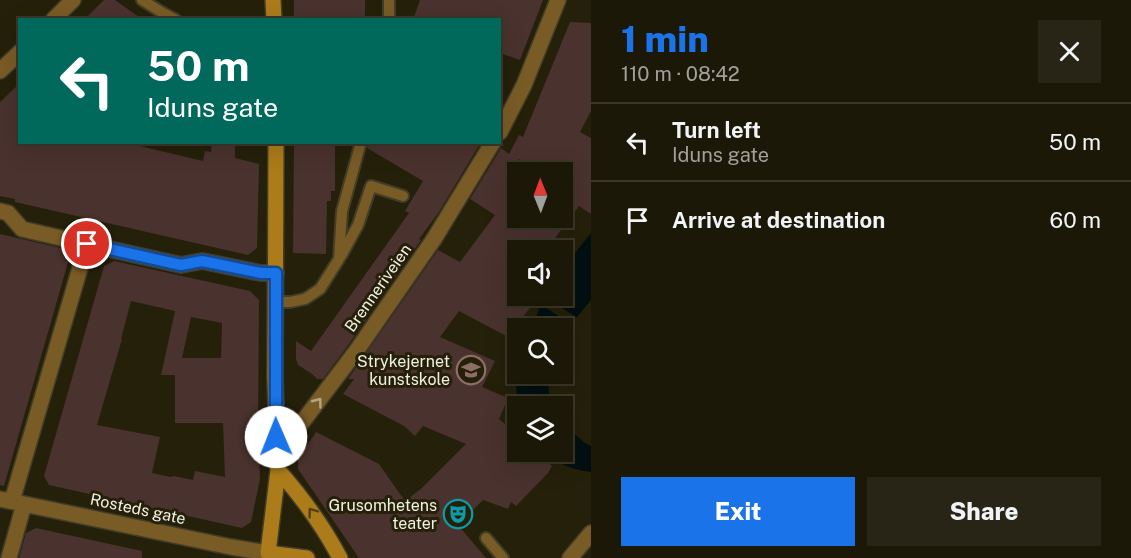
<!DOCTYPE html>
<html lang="en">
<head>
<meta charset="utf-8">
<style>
  :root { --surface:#1c1808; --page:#292516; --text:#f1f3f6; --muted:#a0a09c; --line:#3a3729; --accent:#1a73e8 }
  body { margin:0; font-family:"Public Sans",sans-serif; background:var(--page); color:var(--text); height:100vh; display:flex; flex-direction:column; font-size:22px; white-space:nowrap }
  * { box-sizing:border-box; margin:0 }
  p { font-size:20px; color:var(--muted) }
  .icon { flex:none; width:33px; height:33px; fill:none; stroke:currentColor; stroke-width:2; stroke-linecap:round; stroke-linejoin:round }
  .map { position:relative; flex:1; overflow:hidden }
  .sheet { display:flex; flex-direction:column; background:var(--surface); width:540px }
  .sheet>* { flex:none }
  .hud { position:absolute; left:18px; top:18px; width:483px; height:126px; border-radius:0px; box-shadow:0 6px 24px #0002,0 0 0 2px var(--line); background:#00695c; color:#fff; overflow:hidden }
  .needle { width:39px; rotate:359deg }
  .controls { position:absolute; left:507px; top:162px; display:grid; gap:12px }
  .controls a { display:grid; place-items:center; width:66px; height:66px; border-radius:0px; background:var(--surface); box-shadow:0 6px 24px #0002,0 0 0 2px var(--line); font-size:30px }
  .pin { position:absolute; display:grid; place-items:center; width:51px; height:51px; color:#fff; margin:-26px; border:3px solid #fff; border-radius:50%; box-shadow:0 2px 6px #0007 }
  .me { position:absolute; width:66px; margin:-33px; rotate:359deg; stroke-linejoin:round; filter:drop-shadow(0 0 4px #0008) }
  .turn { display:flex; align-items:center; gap:21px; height:126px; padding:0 30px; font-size:27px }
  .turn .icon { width:78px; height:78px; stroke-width:2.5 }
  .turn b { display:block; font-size:42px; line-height:51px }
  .round { display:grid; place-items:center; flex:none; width:63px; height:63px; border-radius:0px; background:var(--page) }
  .summary { display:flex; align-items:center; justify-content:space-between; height:102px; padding:0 30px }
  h1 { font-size:36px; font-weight:800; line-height:45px; color:var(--accent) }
  .cta { display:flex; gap:12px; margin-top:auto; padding:12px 30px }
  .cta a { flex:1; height:69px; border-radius:0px; background:var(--accent); color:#fff; font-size:24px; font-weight:800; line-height:69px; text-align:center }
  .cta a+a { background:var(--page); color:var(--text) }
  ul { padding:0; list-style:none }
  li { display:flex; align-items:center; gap:18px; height:78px; padding:0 30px; border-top:2px solid var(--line) }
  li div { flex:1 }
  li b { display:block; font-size:22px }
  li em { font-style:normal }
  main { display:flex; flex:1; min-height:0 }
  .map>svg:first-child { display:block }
  .water { fill:#021011 }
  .pier { fill:#25200a }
  .building { fill:#4a322e; fill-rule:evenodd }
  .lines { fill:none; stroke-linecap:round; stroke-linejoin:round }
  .service-casing { stroke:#423d28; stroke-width:14 }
  .minor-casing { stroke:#423d28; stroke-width:18 }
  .tertiary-casing { stroke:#423d28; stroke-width:18 }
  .secondary-casing { stroke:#423d28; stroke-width:18 }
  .service { stroke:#795b26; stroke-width:10 }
  .minor { stroke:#795b26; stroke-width:15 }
  .tertiary { stroke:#795b26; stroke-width:15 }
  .secondary { stroke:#ac7b1a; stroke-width:15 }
  .oneway { stroke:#b6a684 }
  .oneway2 { stroke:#544010 }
  .route-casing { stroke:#114b97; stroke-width:15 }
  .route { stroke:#1a73e8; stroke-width:10 }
  .labels { text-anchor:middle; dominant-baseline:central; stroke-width:6; stroke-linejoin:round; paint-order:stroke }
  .street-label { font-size:16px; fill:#f3f0e2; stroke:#25200a }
  .poi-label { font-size:16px; fill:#f3f0e2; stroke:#25200a; text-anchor:end }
</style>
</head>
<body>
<main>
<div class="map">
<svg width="591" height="558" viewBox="0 0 591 558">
  <rect width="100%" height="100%" fill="#25200a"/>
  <path class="water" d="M591,233V300L568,328L563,341L562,328H533L543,296H562L563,268Z
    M518,374H548L549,395L552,406L518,407L516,386Z
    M563,424L585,443L591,446V472C573,470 557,464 544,452H562Z"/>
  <path class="pier" d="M540,296H543L579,319L574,326L537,302Z"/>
  <path class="building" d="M104,0H115L143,20H84Z
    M294,0H365V20H294Z
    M420,0H543L520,60L500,53V20H413Z
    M570,22L591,23V111L580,132L591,138V214L579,206L546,250H518V296H525L535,301L508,337L459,311L440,337L495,361L482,387L508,398L499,419L518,435V452H536L552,466L548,473L516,506L511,502L508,509L483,500L458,525L486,558H359L298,469V459L316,432L379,464L405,501L422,488L466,444L423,426L415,436L404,426L343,394L354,379H348L438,250L460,262L495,215L470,199L501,148L509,154L519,135L523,137ZM518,159L546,172H562V218H518Z
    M20,83V142H123L203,161L205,151L211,152L212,142H235V158L259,164L257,248L248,255L15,202V199L0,196V102Z
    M294,142H335V191H331V201H327L326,254L293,253Z
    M368,142H481L439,212L419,239L421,240L349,344L323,379H317L312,374L298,365L296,359V341L311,351L409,213L405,211L423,181L367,148Z
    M0,234L65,249L69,259L4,486L0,485Z
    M114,261L250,291L259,300L258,433L260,479L251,522L242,528L49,485L44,476L104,266ZM131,301L175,311L161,375H175V423H223L225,477L195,471L193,480L174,476L171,477L152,473L160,437L97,425L122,339H121ZM191,317L222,323L221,358H182Z
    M36,528L142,551V558H19L26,533Z"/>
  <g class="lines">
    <g class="service-casing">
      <path id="service" d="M142,0L163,13L176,20
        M389,20V0
        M341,256L358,225L371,186L403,196
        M276,302H290L305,299L320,289L339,259L342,211L361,142
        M486,538L503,558"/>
    </g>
    <g class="minor-casing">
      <path id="minor" d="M500,132L524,85L558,0
        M0,211L8,213L22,229L87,244L181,265L202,261L261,273H276
        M276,437L294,433L357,350L434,239L493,142
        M0,499L231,547L268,553L267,558
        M12,501L87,244
        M9,558L24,504
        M570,558L591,533"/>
    </g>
    <g class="tertiary-casing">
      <path id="tertiary" d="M53,20L73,0
        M0,71L20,52"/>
    </g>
    <g class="secondary-casing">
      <path id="secondary" d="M273,0L274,20
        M276,142L275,378L278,470L268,553L307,558
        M278,470C302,497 323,526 340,558"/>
    </g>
    <use href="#service" class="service"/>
    <use href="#minor" class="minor"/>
    <use href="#tertiary" class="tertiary"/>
    <use href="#secondary" class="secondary"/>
  </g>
  <defs><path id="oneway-chevron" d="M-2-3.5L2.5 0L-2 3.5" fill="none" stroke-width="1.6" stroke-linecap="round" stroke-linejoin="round" transform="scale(1.5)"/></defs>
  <use class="oneway" href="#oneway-chevron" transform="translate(318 402) rotate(-53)"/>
  <use class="oneway2" href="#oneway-chevron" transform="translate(312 512) rotate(-126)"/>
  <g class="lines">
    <g class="route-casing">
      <path id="route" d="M87,244L181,265L202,261L261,273H276V437"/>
    </g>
    <use href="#route" class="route"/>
  </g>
  <defs>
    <g id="school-ring" transform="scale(1.5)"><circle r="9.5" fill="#25200a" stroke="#8d6e63" stroke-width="1.5"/><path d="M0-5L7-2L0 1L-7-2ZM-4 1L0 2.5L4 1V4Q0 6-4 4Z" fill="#8d6e63"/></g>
    <g id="theatre-ring" transform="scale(1.5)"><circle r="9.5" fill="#25200a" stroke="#0f9aa8" stroke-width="1.5"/><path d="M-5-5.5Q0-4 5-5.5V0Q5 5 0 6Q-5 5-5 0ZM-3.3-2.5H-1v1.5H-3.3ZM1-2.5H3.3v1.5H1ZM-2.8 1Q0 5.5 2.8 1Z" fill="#0f9aa8"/></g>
  </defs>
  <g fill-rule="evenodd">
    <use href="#school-ring" x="471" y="370"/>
    <use href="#theatre-ring" x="458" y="514"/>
  </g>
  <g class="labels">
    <g class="street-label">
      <text transform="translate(378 288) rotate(-55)">Brenneriveien</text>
      <text transform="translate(138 509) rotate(12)">Rosteds gate</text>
    </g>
    <g class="poi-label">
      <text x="450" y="361">Strykejernet<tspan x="450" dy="18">kunstskole</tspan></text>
      <text x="437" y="505">Grusomhetens<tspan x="437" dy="18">teater</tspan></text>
    </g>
  </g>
</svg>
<div class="controls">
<a><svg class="needle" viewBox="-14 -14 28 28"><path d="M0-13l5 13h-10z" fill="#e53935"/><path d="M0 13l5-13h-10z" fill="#a0a09c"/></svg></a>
<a><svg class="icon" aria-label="sound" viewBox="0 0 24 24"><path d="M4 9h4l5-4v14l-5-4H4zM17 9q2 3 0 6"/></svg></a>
<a><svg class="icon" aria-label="search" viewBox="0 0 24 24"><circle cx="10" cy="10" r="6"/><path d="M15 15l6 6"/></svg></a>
<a><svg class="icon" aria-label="layers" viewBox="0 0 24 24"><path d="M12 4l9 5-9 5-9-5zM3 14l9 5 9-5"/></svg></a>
</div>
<div class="pin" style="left:87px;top:244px;background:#d93025"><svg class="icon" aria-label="arrive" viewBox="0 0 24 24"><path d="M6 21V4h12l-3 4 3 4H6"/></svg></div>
<svg class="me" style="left:276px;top:437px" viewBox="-20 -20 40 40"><circle r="19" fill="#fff"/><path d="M0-13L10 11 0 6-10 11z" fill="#1a73e8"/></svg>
<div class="hud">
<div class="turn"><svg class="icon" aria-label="left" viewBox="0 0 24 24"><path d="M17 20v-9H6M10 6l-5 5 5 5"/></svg><div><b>50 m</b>Iduns gate</div></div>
</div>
</div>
<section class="sheet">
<div class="summary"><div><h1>1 min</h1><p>110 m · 08:42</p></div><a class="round"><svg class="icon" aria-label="close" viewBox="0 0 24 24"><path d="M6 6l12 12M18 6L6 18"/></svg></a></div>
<ul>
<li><svg class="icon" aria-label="left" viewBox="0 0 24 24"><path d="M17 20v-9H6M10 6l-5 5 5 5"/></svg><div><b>Turn left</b><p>Iduns gate</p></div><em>50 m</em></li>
<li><svg class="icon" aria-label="arrive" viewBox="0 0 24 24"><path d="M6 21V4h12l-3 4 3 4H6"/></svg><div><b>Arrive at destination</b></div><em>60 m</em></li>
</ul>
<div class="cta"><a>Exit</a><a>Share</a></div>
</section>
</main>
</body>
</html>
